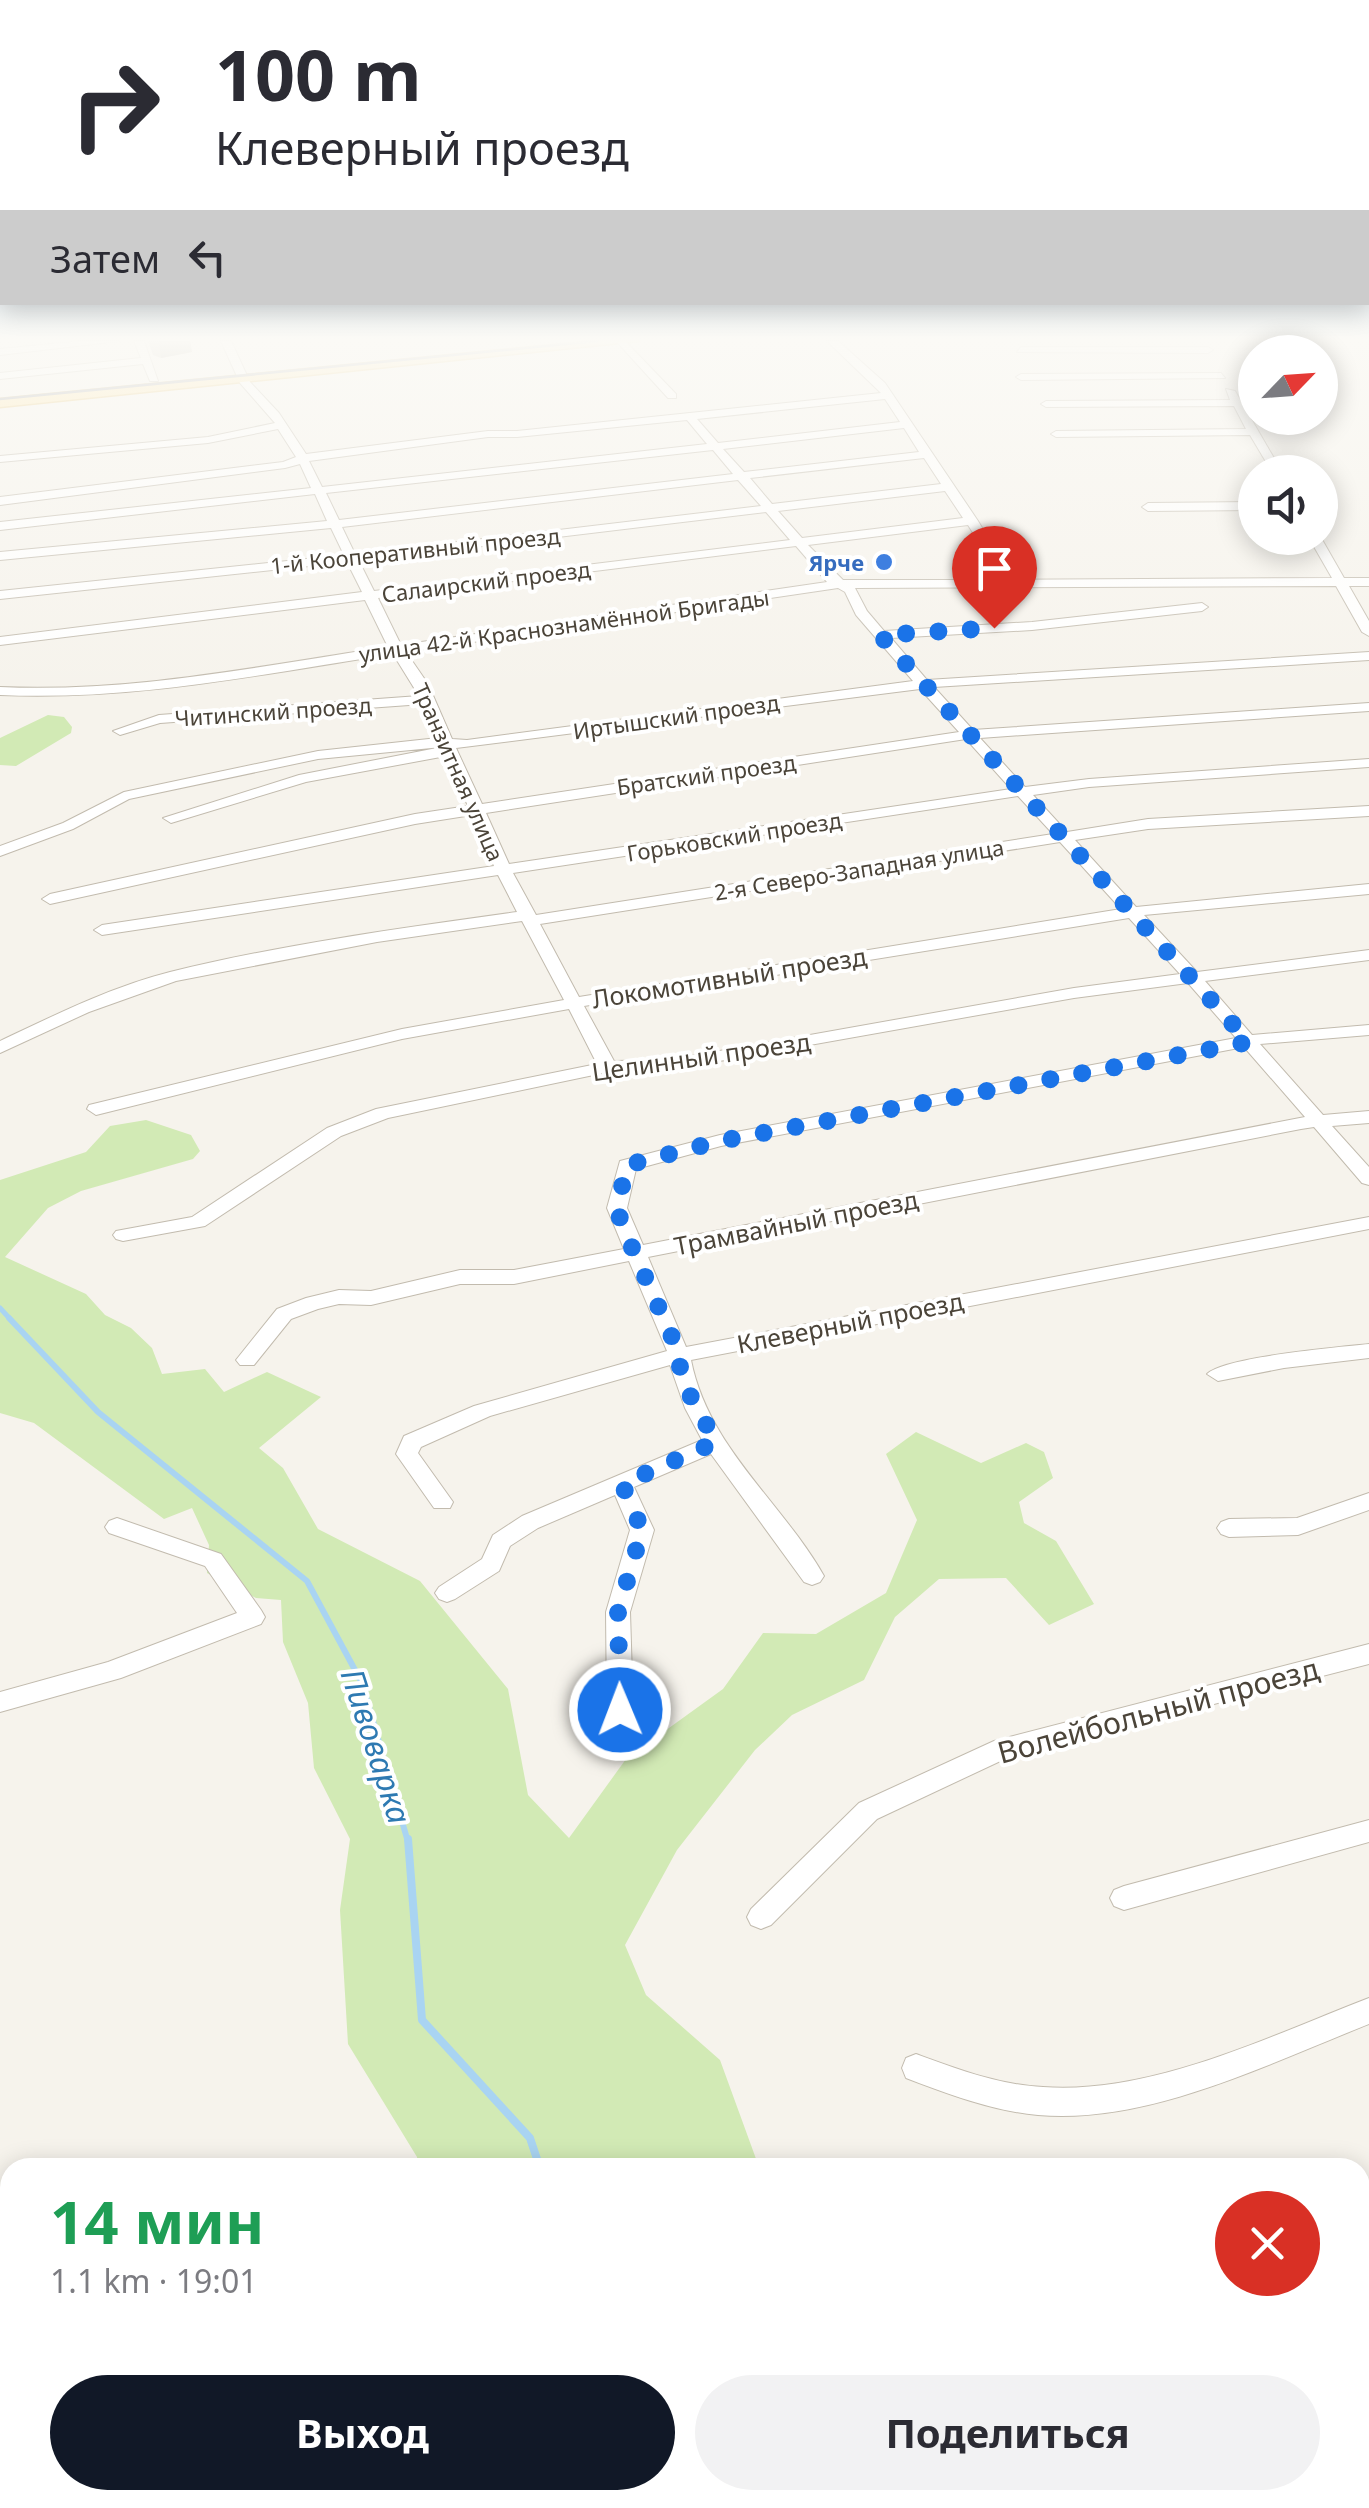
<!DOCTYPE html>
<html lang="ru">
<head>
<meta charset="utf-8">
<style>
  :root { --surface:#fff; --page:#f2f2f3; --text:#2b2b33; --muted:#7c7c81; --accent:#111827 }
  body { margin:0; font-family:"Noto Sans",sans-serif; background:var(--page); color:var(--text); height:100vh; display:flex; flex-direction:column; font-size:38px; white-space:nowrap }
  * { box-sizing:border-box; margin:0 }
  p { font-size:32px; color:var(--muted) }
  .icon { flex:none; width:55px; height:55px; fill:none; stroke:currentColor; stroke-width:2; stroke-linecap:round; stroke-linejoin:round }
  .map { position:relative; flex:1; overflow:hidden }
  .sheet { position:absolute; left:0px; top:2158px; width:1370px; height:352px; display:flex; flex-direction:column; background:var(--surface); border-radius:30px 30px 0 0; box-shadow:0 5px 25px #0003 }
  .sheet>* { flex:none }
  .hud { position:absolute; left:0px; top:0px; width:1370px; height:305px; box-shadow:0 5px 25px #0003; background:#fff; color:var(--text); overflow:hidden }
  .needle { width:65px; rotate:65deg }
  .tools { position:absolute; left:1238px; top:335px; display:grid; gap:20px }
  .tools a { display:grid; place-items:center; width:100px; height:100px; border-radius:50%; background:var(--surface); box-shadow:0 5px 25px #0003; font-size:50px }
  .pin { position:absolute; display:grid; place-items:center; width:85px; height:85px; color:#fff; margin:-102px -42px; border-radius:50% 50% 50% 0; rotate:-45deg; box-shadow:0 0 10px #0007 }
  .pin .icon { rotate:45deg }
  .me { position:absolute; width:110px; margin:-55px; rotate:359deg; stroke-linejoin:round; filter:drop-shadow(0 0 8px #0008) }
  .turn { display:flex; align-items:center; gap:35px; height:210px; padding:0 50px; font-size:45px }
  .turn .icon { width:130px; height:130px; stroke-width:2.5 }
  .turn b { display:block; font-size:70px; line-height:85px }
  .then { display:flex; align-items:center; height:95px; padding:0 50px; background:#0003; gap:20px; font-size:38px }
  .round { display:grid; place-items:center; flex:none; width:105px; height:105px; border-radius:52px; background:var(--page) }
  .summary { display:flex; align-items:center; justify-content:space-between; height:170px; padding:0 50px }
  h1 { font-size:60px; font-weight:700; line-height:75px; color:#1e9e55 }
  .action { display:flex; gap:20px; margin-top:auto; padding:20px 50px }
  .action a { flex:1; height:115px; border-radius:60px; background:var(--accent); color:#fff; font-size:40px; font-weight:700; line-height:115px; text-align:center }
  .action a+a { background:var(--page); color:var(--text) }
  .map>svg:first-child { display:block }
  .green { fill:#d2eab5 }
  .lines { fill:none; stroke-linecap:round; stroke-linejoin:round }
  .stream-far2 { stroke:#a9d4f2; stroke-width:5 }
  .stream-far1 { stroke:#a9d4f2; stroke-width:6 }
  .stream { stroke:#a9d4f2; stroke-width:8 }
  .minor-casing { stroke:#c2bbae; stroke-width:2 }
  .major-casing { stroke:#e6c16a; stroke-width:3 }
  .minor { fill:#fff; fill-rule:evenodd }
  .major { fill:#ffe39c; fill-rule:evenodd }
  .tram { stroke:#9a9a9a; stroke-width:2.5 }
  .wall { fill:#bab2a6 }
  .shaded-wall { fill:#979187 }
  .route { stroke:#1a73e8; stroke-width:18; stroke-dasharray:0 32.4 }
  .shop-dot { fill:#3f7fe0; stroke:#fff; stroke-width:4 }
  .labels { text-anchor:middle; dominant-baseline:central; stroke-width:8; stroke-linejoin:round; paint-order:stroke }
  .far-street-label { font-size:22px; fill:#4b4439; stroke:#fff }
  .far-shop-label { font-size:22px; font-weight:bold; fill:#366cbe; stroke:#fff; text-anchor:end }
  .street-label { font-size:25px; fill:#4b4439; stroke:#fff }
  .near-street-label { font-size:30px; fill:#4b4439; stroke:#fff }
  .near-water-label { font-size:32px; font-style:italic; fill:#2e7ab2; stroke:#fff }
</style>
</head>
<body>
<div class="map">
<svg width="1369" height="2508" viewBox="0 0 1369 2508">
  <rect width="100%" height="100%" fill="#f6f3ec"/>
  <path class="green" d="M48,715L64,717L72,727L71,733L16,766L0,765V738Z
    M146,1120L191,1135L200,1151L193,1159L81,1191L48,1208L5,1257L86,1294L105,1315L131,1328L152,1348L162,1374L205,1369L224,1392L267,1372L321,1397L259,1448L283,1468L318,1529L420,1581L508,1689L528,1795L569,1838L626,1759L723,1689L763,1633L816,1634L886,1593L917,1520L886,1454L916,1432L981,1463L1026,1443L1044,1452L1053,1478L1019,1502L1024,1523L1056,1541L1094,1604L1049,1625L1006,1578L939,1579L895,1617L864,1680L792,1715L755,1750L677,1850L625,1945L646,1995L720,2060L759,2167H418L417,2157L348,2044L340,1910L350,1839L314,1768L308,1703L283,1642L281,1600L256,1598L207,1573L209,1545L192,1508L164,1519L34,1423L0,1413V1180L86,1152L110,1126Z
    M412,2500H596L605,2508H413Z"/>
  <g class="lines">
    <path class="stream-far2" d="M0,1308L11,1320"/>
    <path class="stream-far1" d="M9,1318L98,1412L307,1581L362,1683L408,1842"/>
    <path class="stream" d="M408,1839L422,2020L530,2138L540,2168
      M434,2508L437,2500"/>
    <g class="minor-casing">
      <path id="minor" d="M82,341H119L0,355V349Z
        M134,341H144L158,381H150L143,364L0,379V373L141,358Z
        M221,341H231L250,382L279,413L306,454L488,431H517L881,393L827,341H838L885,383L978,521L987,536L988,580L1332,578L1309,538L1320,536L1344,578H1369V586H1349L1369,621V636L1362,632L1336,586L855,588L867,611L884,631L1032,622L1202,603L1208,607L1202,611L1032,630L891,638L927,680L1369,652V660L934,687L973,730L1369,703V711L980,738L1025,787L1089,779L1369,759V767L1089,787L1033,795L1067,832L1148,819L1369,806V816L1148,829L1075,840L1136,907L1369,884V894L1144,915L1197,972L1369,950V960L1205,981L1252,1035L1369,1025V1035L1260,1044L1323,1115L1369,1111V1123L1332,1126L1369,1167V1185L1362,1183L1314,1127L1301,1129L648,1257L686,1347L1369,1217V1229L691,1360C708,1447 782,1502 824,1576L820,1582L812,1585L804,1582L711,1454L634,1487L654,1530L630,1612L633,1710L629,1717L620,1720L611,1717L607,1710L606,1612L630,1530L615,1495L538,1528L510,1546L499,1571L455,1599L447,1602L439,1599L435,1593L439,1587L482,1559L493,1535L522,1516L702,1440L685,1408L670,1365L490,1416L421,1447L418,1453L453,1502L450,1508H434L396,1454L404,1436L474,1406L667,1351L629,1261L514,1284H460L371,1305L339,1304L318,1309L291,1319L254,1365H240L236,1360L240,1355L277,1309L306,1298L339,1290L371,1291L460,1270H514L624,1249L607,1208L620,1161L720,1135L1236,1038L1188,983L1074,998L669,1070L608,1072L388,1118L341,1136L205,1226L123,1241L116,1239L113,1235L116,1231L192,1217L327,1128L376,1109L597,1064L569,1009L402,1039L96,1115L87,1109L89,1105L402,1029L564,1000L522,921L377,942L176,981L89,1012L0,1053V1041C55,1015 111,987 170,972C284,944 402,928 517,912L498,875L102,935L94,930L102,925L494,866L472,815L415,824L50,904L42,899L50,894L415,814L468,806L446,756L306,782L171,823L163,818L299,775L442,747L318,759L129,799L73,829L0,856V846L63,823L124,792L318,751L438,738L423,704L160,723L120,735L113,731L159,715L419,696L393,654C263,674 132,701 0,695V687C131,693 259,666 388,647L365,600L0,645V637L362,592L347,562L0,599V591L344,555L331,528L0,560V552L327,521L315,494L0,530V522L311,488L300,464L285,468L0,505V497L283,462L296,457L278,429L208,443L0,462V456L208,437L275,423L240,383ZM885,399L900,422L718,443L697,419ZM687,420L707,444L322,487L309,461L488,437H517ZM904,428L919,452L744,472L723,449ZM713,450L733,474L339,520L326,493ZM924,458L941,484L772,504L750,478ZM738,480L761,506L355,554L342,527ZM945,491L963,518L802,538L778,511ZM766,512L790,540L374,591L359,561ZM968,525L975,536L976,580H843L808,545ZM796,546L827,582L401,645L378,598ZM838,588L845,592L856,615L913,681L467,740L452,739L428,684L406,652ZM920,689L959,732L482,804L456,748ZM966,739L1011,789L509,864L486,813ZM1018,796L1053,834L536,915L513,873ZM1060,842L1121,909L579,997L540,924ZM1129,918L1180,974L1074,988L669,1060L614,1061L584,1006ZM1244,1047L1305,1117L643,1245L627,1208L636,1169L721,1146Z
        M616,341H625L676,394V398H668Z
        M1021,347H1208L1213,350L1208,353L1017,352Z
        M1221,373L1225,378L1021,380L1016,377L1021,374Z
        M1226,389L1235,391L1282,472H1272L1250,435L1056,437L1051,434L1056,431L1246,429L1234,406L1046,407L1041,404L1046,401L1230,400Z
        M1255,502V510L1148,511L1142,507L1148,503Z
        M1369,1344V1358L1284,1368L1218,1381L1207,1374C1223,1357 1340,1347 1369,1344Z
        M1369,1493V1510L1298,1535L1229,1537L1221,1534L1217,1528L1221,1522L1229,1519L1297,1518Z
        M117,1518L221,1554L261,1610L265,1617L261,1624L121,1678L0,1712V1692L108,1662L237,1613L205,1566L109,1533L105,1527L109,1521Z
        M1369,1644V1664L1009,1757L877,1819L771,1925L761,1929L751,1925L747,1917L751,1909L859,1803L994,1741Z
        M1369,1820V1842L1124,1910L1114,1906L1110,1898L1114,1890L1124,1886Z
        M1369,1998V2024C1270,2063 1147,2125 1038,2115C993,2111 948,2094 906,2078L902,2068L906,2058L916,2054C957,2069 999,2085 1043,2087C1151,2095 1270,2036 1369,1998Z
        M0,2203L10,2207V2269L0,2265Z
        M1369,2272V2304L1360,2306V2274Z
        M97,2500H131L134,2508H100Z"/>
    </g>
    <g class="major-casing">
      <path id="major" d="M594,341H639L0,407V399Z"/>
    </g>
    <use href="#minor" class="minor"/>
    <use href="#major" class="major"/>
    <path class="tram" d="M0,399L597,341"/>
  </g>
  <path class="wall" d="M148,341H190L192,352L161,358L153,355Z"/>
  <path class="shaded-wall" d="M159,341H190L192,352L161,358Z"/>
  <linearGradient id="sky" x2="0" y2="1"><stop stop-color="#8fc1ec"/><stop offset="0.49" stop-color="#fbfaf6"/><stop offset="1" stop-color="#fbfaf6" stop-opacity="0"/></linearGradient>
  <rect width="1369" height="692" fill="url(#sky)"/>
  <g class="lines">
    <path class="route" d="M620,1710L618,1612L642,1530L622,1484L716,1442L680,1377V1355L622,1225L617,1208L627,1165L720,1141L1249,1042L880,635L994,628"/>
  </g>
  <circle class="shop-dot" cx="884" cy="562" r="10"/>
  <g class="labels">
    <g class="far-street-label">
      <text transform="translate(415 550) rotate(-6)">1-й Кооперативный проезд</text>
      <text transform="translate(486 581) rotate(-7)">Салаирский проезд</text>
      <text transform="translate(564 625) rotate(-8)">улица 42-й Краснознамённой Бригады</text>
      <text transform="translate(273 711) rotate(-4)">Читинский проезд</text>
      <text transform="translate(676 716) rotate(-8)">Иртышский проезд</text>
      <text transform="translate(459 772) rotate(66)">Транзитная улица</text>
      <text transform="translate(706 774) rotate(-8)">Братский проезд</text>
      <text transform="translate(734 836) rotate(-9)">Горьковский проезд</text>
      <text transform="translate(859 869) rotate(-9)">2-я Северо-Западная улица</text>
    </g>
    <g class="far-shop-label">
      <text x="864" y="562">Ярче</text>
    </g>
    <g class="street-label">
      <text transform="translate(729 977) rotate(-9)">Локомотивный проезд</text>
      <text transform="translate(701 1056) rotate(-8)">Целинный проезд</text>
      <text transform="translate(796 1222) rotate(-11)">Трамвайный проезд</text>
      <text transform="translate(850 1322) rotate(-11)">Клеверный проезд</text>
    </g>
    <g class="near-street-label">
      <text transform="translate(1158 1710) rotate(-15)">Волейбольный проезд</text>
    </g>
    <g class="near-water-label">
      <text transform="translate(377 1746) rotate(72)">Пивоварка</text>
    </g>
  </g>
</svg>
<div class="tools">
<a><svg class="needle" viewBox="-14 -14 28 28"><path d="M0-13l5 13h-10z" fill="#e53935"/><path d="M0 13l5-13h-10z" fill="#7c7c81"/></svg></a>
<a><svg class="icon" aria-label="sound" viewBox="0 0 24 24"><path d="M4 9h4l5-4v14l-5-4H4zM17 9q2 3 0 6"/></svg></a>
</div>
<div class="pin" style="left:994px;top:628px;background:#d93025"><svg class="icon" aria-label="arrive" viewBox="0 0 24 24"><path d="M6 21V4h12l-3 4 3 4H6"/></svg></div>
<svg class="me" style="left:620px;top:1710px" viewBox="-20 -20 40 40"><circle r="17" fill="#1a73e8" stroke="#fff" stroke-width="3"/><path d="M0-11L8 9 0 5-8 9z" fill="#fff"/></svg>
<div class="hud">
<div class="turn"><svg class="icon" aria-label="right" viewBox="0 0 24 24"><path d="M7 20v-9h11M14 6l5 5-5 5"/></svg><div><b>100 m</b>Клеверный проезд</div></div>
<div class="then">Затем<svg class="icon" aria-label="left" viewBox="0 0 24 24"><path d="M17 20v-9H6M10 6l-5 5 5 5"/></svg></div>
</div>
<section class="sheet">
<div class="summary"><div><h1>14 мин</h1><p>1.1 km · 19:01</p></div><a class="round" style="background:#d93025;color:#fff"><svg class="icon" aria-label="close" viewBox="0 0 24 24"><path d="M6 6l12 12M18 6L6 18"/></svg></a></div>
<div class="action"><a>Выход</a><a>Поделиться</a></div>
</section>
</div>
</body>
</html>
